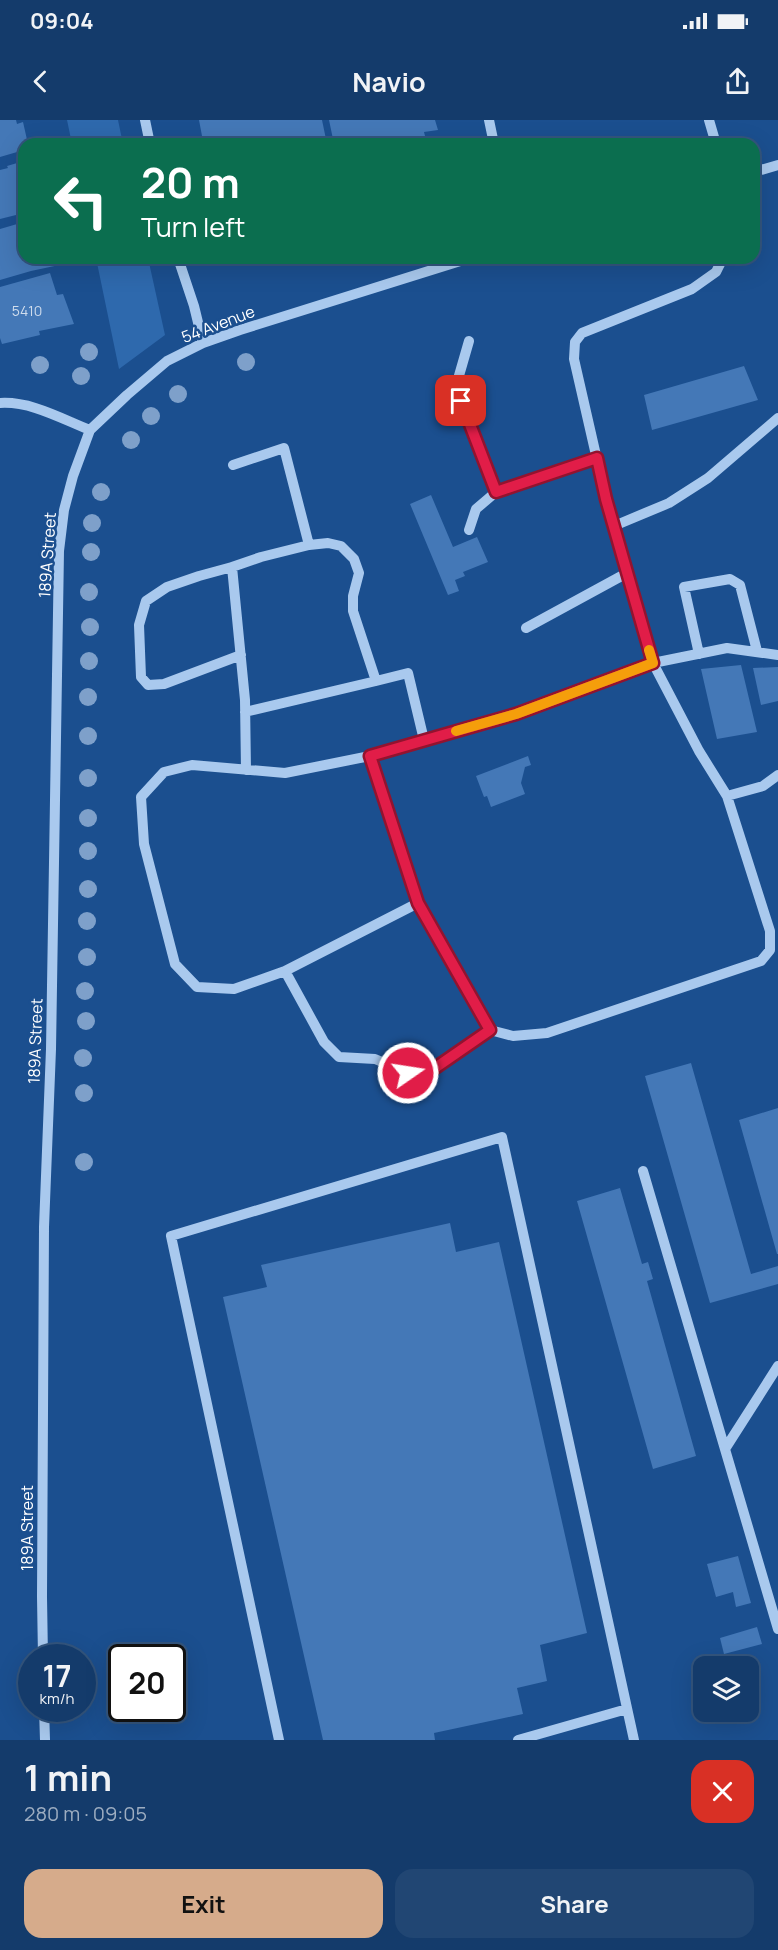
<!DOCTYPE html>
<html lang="en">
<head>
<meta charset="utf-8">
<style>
  :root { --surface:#143b6b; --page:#214673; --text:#f1f3f6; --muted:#9dadc1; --line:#33557e; --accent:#d6ab8b }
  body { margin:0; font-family:Manrope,sans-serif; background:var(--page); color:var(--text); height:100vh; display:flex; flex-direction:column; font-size:22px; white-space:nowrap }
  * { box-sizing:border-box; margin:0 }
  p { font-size:20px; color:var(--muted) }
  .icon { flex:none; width:33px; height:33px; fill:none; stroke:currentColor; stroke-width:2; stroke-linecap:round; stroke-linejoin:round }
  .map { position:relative; height:1620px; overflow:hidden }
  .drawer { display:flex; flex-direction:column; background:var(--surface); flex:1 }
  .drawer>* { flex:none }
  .hud { position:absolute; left:18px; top:18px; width:742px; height:126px; border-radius:18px; box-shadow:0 6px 24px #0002,0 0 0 2px var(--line); background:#0b6e4f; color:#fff; overflow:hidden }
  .fabs { position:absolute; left:693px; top:1536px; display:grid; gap:12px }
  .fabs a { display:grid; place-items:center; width:66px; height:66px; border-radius:12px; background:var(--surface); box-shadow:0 6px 24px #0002,0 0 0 2px var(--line); font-size:30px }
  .speed { position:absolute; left:18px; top:1524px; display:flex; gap:12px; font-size:30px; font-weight:700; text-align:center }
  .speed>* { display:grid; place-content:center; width:78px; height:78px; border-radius:50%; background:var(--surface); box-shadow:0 6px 24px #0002,0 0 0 2px var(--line); line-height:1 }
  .speed small { font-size:15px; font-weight:400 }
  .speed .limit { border:3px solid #111; border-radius:9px; background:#fff; color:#111 }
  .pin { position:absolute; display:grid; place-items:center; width:51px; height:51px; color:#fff; margin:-26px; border-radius:12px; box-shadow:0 3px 9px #0006 }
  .me { position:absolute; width:66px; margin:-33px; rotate:77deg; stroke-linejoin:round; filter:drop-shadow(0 0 4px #0008) }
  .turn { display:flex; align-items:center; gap:21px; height:126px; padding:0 24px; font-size:27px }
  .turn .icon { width:78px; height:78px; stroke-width:2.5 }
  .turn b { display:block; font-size:42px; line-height:51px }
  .round { display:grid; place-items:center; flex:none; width:63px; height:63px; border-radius:18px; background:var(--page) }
  .summary { display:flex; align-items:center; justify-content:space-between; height:102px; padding:0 24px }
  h1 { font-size:36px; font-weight:700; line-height:45px }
  .action { display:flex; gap:12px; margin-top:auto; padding:12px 24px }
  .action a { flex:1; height:69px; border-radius:18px; background:var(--accent); color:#111; font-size:24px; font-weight:700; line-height:69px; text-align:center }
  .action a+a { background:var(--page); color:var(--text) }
  .status { display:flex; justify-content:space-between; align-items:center; height:42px; padding:0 30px; background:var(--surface); direction:ltr }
  .status svg { height:16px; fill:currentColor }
  header { display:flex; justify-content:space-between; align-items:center; height:78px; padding:0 24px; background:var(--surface); font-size:27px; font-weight:700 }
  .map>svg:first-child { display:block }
  .green { fill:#2e69ad }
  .building { fill:#4478b7 }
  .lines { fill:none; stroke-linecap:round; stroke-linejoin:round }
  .minor { stroke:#a9c9ee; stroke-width:10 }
  .tree { fill:#7ea0ca }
  .route-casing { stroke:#92132f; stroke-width:15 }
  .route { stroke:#e11d48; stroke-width:10 }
  .slow { stroke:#f59e0b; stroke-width:10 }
  .labels { text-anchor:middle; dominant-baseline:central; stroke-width:5; stroke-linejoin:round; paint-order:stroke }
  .number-label { font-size:14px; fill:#d0dded }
  .street-label { font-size:16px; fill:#fff; stroke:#1b4f8f }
</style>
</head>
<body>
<div class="status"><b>09:04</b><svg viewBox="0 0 49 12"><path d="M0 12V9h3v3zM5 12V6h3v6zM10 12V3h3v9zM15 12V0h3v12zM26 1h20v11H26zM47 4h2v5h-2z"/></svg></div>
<header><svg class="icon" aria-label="back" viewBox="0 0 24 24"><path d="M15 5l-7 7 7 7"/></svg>Navio<svg class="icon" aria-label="share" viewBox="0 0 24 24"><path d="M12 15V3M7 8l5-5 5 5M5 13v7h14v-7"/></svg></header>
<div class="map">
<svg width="778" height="1620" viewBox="0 0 778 1620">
  <rect width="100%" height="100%" fill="#1b4f8f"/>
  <path class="green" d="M67,0H118L123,24H72Z
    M96,138H148L165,215L119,249Z"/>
  <path class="building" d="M0,0H16L17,4L23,2L28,24H24V30L0,37Z
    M199,0H322L327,24H196L194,17L202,16Z
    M329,0H435L438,10L424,12L427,24H334Z
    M24,41V93L0,99V50L8,48L7,46Z
    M24,102V138H62L64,144L31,151L0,160V109Z
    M50,153L57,175L63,174L74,204L39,211L40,215L2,224L0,218V167Z
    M744,246L758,280L652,310L644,275Z
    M431,375L453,427L477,417L488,442L463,452L465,456L455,460L459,471L448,475L410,384Z
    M741,545L757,612L717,619L701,549Z
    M778,547V581L761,585L753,548Z
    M528,636L531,645L525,647L521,663L525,674L491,687L487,676L484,677L476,656Z
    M691,943L751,1154L778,1146V1164L710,1183L645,956Z
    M778,988V1134H777L739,1000Z
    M620,1068L642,1144L648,1142L653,1159L647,1161L696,1336L653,1349L577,1081Z
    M450,1103L456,1132L499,1122L587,1513L540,1525L547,1561L517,1568L523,1594L434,1613L435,1620H323L223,1177L267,1167L261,1145Z
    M738,1436L751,1483L736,1487L733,1472L716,1477L707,1444Z
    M757,1507L762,1524L724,1534L720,1518Z"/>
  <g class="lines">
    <path class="minor" d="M145,0L150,24
      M489,0L494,24
      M709,0L716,24
      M754,52L778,45
      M178,138L194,186L203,223
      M723,138L716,152L692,169L582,213L575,222L574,239L606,379L653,543L699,631L727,676L763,666L778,655
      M469,221L456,266L465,295L496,372
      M0,283C31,281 62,299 90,310
      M233,345L284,328L309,425
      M614,406L669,383L708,358L778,298
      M469,410L476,389L496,372L597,337
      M232,447L199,456L167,467L146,481L139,505L141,557L148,565L164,564L241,535
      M526,508L627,453
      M699,534L684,467L730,459L740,465L757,531
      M245,592L376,561
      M370,636L418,783L285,851L234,869L197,867L175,844L144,724L141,677L164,652L192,645L285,653L370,636L516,594L653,543L727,528L778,535
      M246,650L245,580L232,447L261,437L309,425L328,423L341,426L354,439L359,453L353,476V491L376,561L408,553L424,620
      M418,783L490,910L513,916L547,913L761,841L770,830V811L727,676
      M285,851L324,922L339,937L375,939L408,953L435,948L490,910
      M643,1051L778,1509
      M725,1329L778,1246
      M43,1538L42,1477L44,1107L51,929L59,431L64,390L73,356L90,310L127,275L167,241L203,223L240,210L470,138
      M44,1588L45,1620
      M279,1620L171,1116L502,1017L634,1620
      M518,1620L627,1589"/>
  </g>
  <g class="tree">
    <circle cx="89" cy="232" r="9"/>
    <circle cx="246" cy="242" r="9"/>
    <circle cx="40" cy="245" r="9"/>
    <circle cx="81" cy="256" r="9"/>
    <circle cx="178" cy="274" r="9"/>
    <circle cx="151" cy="296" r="9"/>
    <circle cx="131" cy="320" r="9"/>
    <circle cx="101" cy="372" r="9"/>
    <circle cx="92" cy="403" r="9"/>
    <circle cx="91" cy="432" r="9"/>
    <circle cx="89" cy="472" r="9"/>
    <circle cx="90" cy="507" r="9"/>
    <circle cx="89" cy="541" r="9"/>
    <circle cx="88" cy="577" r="9"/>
    <circle cx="88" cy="616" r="9"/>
    <circle cx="88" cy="658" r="9"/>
    <circle cx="88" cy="698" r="9"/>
    <circle cx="88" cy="731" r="9"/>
    <circle cx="88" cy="769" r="9"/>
    <circle cx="87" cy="801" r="9"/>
    <circle cx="87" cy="837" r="9"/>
    <circle cx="85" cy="871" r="9"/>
    <circle cx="86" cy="901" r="9"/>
    <circle cx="83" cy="938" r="9"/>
    <circle cx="84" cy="973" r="9"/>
    <circle cx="84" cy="1042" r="9"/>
  </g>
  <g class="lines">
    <g class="route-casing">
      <path id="route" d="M408,953L435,948L490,910L418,783L370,636L516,594L653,543L606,379L597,338L496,372L461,281"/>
    </g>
    <use href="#route" class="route"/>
    <path class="slow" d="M456,611L516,594L653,543L649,530"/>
  </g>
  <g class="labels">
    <g class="number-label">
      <text x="27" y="190">5410</text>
    </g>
    <g class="street-label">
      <text transform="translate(218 204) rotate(-21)">54 Avenue</text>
      <text transform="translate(47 435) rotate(-86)">189A Street</text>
      <text transform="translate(35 921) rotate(-88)">189A Street</text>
      <text transform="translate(27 1408) rotate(-90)">189A Street</text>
    </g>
  </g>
</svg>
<div class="fabs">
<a><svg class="icon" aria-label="layers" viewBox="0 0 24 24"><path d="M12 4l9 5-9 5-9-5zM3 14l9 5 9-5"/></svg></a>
</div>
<div class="speed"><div>17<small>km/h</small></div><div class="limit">20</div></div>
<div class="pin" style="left:461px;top:281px;background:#d93025"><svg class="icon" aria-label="arrive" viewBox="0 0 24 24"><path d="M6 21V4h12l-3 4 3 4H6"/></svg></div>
<svg class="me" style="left:408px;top:953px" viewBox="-20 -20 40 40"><circle r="17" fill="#e11d48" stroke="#fff" stroke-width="3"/><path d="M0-11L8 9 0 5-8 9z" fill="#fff"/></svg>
<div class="hud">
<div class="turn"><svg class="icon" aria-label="left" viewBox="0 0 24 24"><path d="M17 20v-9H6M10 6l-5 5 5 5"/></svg><div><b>20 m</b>Turn left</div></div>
</div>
</div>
<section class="drawer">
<div class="summary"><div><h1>1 min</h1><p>280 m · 09:05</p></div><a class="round" style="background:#d93025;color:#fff"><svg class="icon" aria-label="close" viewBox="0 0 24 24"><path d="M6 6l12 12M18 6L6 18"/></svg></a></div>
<div class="action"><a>Exit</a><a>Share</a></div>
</section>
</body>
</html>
